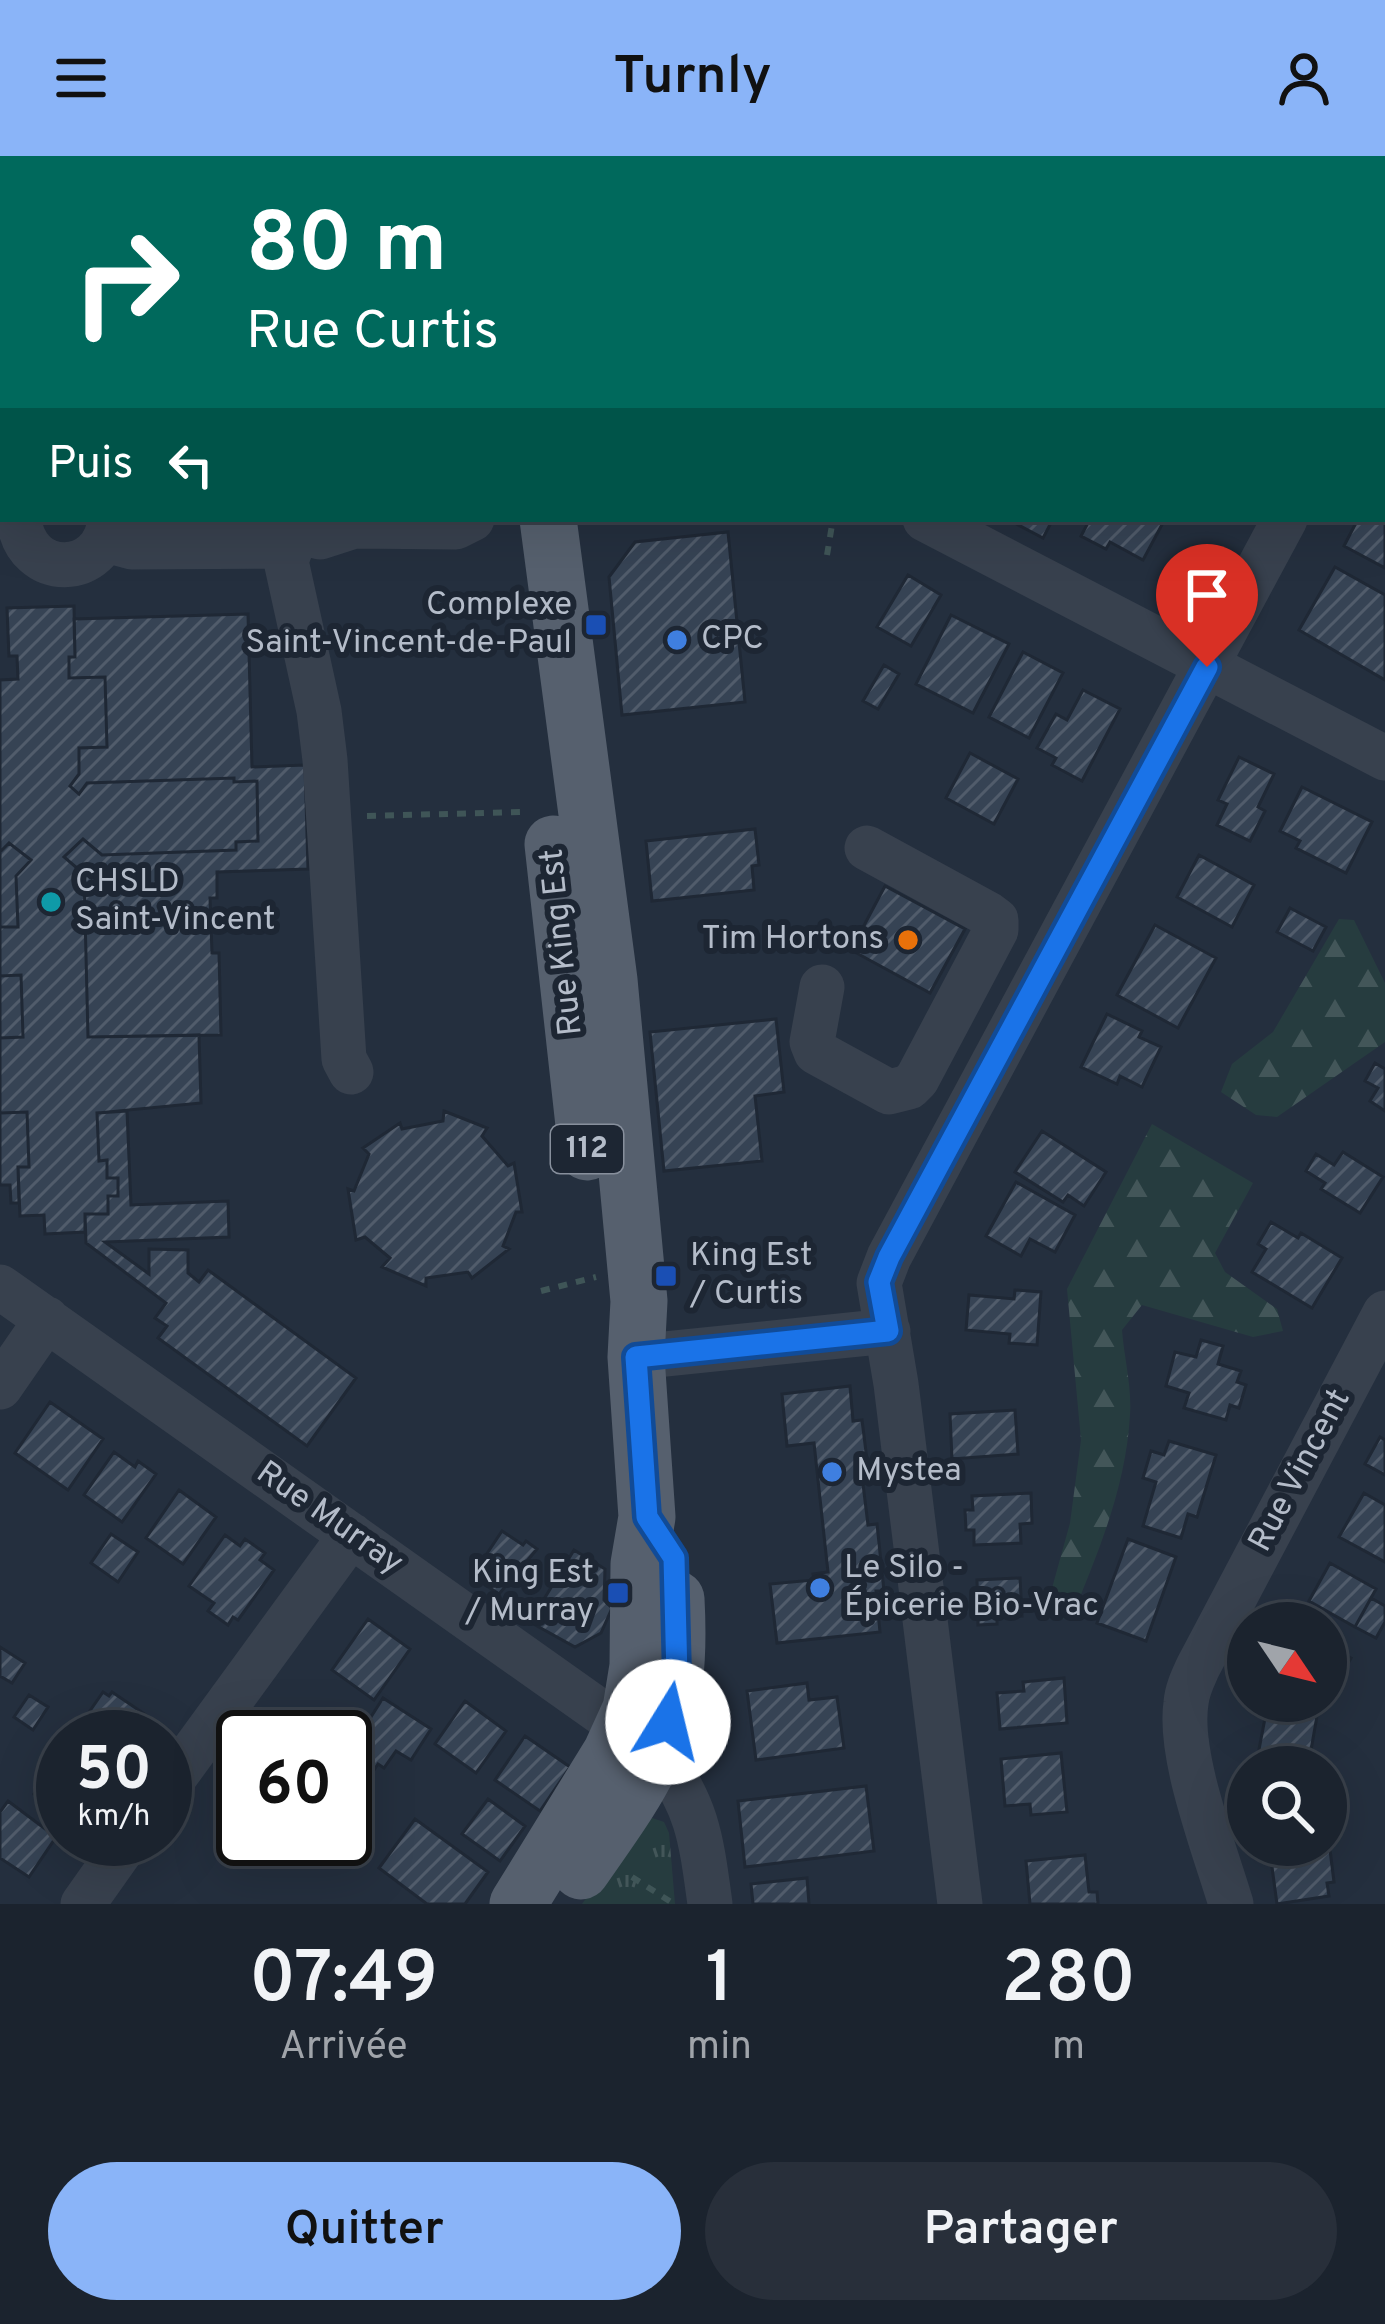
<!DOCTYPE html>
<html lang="fr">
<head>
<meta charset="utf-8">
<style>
  :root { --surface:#1b232e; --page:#282f3a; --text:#f1f3f6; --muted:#a0a4aa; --line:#39404a; --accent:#8ab4f8 }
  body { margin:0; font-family:Overpass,sans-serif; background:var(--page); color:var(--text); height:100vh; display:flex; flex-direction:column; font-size:45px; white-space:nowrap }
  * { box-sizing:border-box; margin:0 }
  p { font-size:39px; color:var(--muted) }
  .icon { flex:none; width:66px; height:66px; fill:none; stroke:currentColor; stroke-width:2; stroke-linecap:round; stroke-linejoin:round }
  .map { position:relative; height:1748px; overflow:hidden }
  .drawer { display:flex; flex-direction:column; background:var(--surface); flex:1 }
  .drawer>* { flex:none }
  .banner { position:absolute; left:0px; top:0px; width:1386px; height:366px; box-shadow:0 12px 48px #0002,0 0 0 3px var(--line); background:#00695c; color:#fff; overflow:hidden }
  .needle { width:78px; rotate:125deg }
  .controls { position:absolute; left:1227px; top:1446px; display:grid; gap:24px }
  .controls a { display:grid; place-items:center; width:120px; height:120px; border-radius:50%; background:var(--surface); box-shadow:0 12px 48px #0002,0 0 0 3px var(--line); font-size:60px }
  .speed { position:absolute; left:36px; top:1554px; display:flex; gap:24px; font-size:60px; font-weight:700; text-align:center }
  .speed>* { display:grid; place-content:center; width:156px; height:156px; border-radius:50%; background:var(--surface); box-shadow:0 12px 48px #0002,0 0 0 3px var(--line); line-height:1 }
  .speed small { font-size:30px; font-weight:400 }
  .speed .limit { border:6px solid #111; border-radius:18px; background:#fff; color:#111 }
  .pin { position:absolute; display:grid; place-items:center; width:102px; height:102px; color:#fff; margin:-123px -51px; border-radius:50% 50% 50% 0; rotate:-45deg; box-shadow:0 0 12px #0007 }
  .pin .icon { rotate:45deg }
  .me { position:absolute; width:132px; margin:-66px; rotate:9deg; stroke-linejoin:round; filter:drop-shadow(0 0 9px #0008) }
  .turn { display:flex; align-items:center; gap:42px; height:252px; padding:0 48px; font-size:54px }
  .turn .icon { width:156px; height:156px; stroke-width:2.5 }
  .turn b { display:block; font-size:84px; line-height:102px }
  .then { display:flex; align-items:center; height:114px; padding:0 48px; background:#0003; gap:24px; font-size:45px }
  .eta { display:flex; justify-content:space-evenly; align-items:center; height:204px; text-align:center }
  .eta b { font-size:72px; font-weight:600; line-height:84px }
  .cta { display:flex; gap:24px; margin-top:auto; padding:24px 48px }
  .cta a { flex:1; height:138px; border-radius:72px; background:var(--accent); color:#111; font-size:48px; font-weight:600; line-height:138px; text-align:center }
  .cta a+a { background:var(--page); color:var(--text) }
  header { display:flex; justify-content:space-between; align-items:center; height:156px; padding:0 48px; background:var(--accent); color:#111; font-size:54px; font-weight:600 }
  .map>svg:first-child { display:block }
  .forest { fill:url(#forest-firs) }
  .park { fill:url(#park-tufts) }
  .building { fill:url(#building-hatch); stroke:#1f2835; stroke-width:3 }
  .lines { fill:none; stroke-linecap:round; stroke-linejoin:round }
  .path { stroke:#3f5557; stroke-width:6; stroke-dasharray:9 9; stroke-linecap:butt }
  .minor { stroke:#38414e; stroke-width:45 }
  .major { stroke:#56606e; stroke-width:57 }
  .route-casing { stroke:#114b97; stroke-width:30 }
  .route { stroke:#1a73e8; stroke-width:21 }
  .transit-dot { fill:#1a4fb4; stroke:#1d2633; stroke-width:4.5 }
  .shop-dot { fill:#3f7fe0; stroke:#1d2633; stroke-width:4.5 }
  .culture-dot { fill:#0f9aa8; stroke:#1d2633; stroke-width:4.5 }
  .food-dot { fill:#e8710a; stroke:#1d2633; stroke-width:4.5 }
  .labels { text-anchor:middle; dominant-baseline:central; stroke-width:12; stroke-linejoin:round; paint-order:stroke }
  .shield { fill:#1d2633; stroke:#878f9c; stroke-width:3 }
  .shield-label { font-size:30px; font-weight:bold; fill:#b4bcc9 }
  .poi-label { font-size:33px; fill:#b4bcc9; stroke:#1d2633; text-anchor:start }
  .street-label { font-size:33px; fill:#b4bcc9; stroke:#1d2633 }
</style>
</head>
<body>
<header><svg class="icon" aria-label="menu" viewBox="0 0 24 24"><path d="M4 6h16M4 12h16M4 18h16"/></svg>Turnly<svg class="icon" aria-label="person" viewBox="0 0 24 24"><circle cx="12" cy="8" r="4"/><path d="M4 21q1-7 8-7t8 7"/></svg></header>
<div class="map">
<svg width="1385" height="1748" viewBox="0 0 1385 1748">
  <defs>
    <pattern id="forest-firs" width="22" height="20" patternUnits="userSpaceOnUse" patternTransform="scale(3)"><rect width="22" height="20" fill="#263c3f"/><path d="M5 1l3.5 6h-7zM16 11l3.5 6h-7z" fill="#435659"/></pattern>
    <pattern id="park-tufts" width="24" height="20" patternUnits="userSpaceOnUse" patternTransform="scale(3)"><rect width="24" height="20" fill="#263c3f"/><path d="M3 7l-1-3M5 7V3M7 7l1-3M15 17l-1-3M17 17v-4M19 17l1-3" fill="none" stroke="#435659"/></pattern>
    <pattern id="building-hatch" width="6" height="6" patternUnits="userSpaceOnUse" patternTransform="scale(3)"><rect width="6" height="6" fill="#364354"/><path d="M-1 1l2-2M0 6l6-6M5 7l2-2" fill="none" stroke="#515c6b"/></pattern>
  </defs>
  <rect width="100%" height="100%" fill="#242f3e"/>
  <path class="forest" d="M1339,763L1354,764L1385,827V886L1277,961L1256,959L1221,936L1232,908L1273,876Z
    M1152,968L1253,1027L1215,1097L1225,1116L1277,1153L1283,1175L1253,1181L1142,1149L1122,1174C1124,1201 1132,1231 1130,1259C1126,1330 1099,1395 1072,1460L1055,1465L1046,1454L1070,1367L1081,1284L1067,1133Z"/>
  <path class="park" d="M646,1660L664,1666L669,1677L675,1748H582Z"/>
  <path class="building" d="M267,0H409L428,3H267Z
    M1007,363H1053L1043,382Z
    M1090,363H1165L1143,404L1110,386L1106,393L1081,380Z
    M1358,363H1385V412L1344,390Z
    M728,376L745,546L622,559L609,421L635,386Z
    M1335,411L1385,439V524L1299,474Z
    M908,419L941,439L911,490L877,471Z
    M74,450L75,501H69V522L105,521L107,591L79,592V618L70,630L79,638L87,627L234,622V626L257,625L258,685L236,686V694L102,699L83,683L64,701L84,718L88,881L199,879L201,947L97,957L99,1005L107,1004V1022H118V1040H108V1058H85V1076L45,1078L44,1059L20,1060L18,1011H29L27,956L0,957V882L23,881L21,819L0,820V771H18L16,720L31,704L9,687L0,696V524L18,523L17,500H9L7,452Z
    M248,458L252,611L305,609L308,713L217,716V742H210L212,797H219L221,879L88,881L84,718L64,701L83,683L102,699L236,694V686L258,685L257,625L234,626V622L87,627L79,638L70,630L79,618V592L107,591L105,521L69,522V501H75L74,463Z
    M951,459L1009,488L973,557L916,528Z
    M1023,496L1063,517L1029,582L989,561Z
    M884,509L899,518L878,553L863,545Z
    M1083,534L1120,553L1082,625L1052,609L1056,602L1037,592L1056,558L1067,564Z
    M970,597L1018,623L994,668L946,642Z
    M1239,601L1274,618L1258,651L1265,655L1250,685L1217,669L1227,648L1218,644Z
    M1302,631L1372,666L1346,717L1296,692L1300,685L1280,675Z
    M755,673L759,709L752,710L754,734L652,745L646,685Z
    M9,687L31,704L16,720L18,771H0V696Z
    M1199,699L1254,729L1232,771L1177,741Z
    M885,730L965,773L930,837L851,794Z
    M1290,752L1326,771L1313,795L1277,776Z
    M1155,769L1216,802L1178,872L1117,839Z
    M21,819L23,881L0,882V820Z
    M1107,858L1142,875L1139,881L1161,891L1142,931L1120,920L1117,928L1081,911Z
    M776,863L784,936L755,940L762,1005L664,1015L650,876Z
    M1375,907L1385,913V955L1370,945L1378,932L1365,925Z
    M127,955L131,1049L228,1045L229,1081L105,1086L149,1118V1093L188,1094V1117L199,1126L208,1114L356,1222L307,1290L158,1182L167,1170L155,1162L166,1147L86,1087L85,1058H108V1040H118V1022H107V1004L99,1005L97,957Z
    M444,955L487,972L482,980L508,1010L514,1007L522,1056H516L503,1090L509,1093L472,1122L468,1116L426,1122V1130L382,1111L390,1102L365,1081L356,1084L348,1033L354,1035L369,998L363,992L400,967L402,973L443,965Z
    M27,956L29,1011H18L19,1047H11L10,1029H0V957Z
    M1042,975L1106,1016L1084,1050L1068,1039L1063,1046L1015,1016Z
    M1343,996L1383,1021L1360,1057L1321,1033L1325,1027L1306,1015L1316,998L1334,1009Z
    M1016,1026L1075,1059L1055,1096L1030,1083L1021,1100L986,1080Z
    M1271,1066L1298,1082L1301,1077L1342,1102L1312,1152L1252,1116L1266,1093L1258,1088Z
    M1015,1134L1041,1136L1037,1189L1009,1187L1010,1178L966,1174L969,1139L1014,1143Z
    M1201,1184L1223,1190L1218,1208L1241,1215L1237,1226L1246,1229L1239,1252L1230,1249L1226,1264L1184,1252L1189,1237L1166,1230L1175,1196L1196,1201Z
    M850,1230L853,1265L862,1264L869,1320H862L868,1369L877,1368L884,1435H876L880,1476L777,1487L770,1428L814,1424L813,1418L828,1416L814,1287L787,1290L782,1238Z
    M50,1246L103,1283L68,1334L15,1297Z
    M1015,1254L1018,1298L952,1303L950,1258Z
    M1380,1281L1385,1284V1319L1365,1308Z
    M1169,1285L1216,1299L1197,1361L1188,1358L1181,1382L1143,1370L1156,1326L1143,1322L1151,1295L1164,1299Z
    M114,1296L135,1311L138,1305L156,1318L122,1366L84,1339Z
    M179,1334L216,1361L183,1408L146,1382Z
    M1031,1337L1032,1367L1020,1368L1021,1387L974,1389V1374H966L965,1354H973L972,1340Z
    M1364,1337L1385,1349V1406L1339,1381Z
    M502,1375L523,1389L526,1385L537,1393L499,1438L472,1420Z
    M111,1378L138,1396L118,1426L91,1407Z
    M225,1379L240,1390L245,1383L265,1397L260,1404L274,1414L238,1464L233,1461L228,1469L208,1455L214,1447L189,1430Z
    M1128,1383L1176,1401L1146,1485L1097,1467Z
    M574,1394L605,1413L604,1444L612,1452L601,1477L575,1491L530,1466Z
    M1330,1407L1376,1433L1355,1471L1309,1445Z
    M1020,1422L1022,1460L997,1461V1468L978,1469L977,1424Z
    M1371,1442L1385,1450V1466L1376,1482L1355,1471Z
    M368,1463L410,1493L374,1544L332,1514Z
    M1326,1481L1334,1485L1330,1491L1351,1502L1329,1540L1326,1538Z
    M0,1491L25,1507L12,1527L0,1520Z
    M1064,1522L1067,1567L1000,1573L997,1537L1024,1535L1023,1526Z
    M807,1527L809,1544L837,1541L844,1592L756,1604L747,1535Z
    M103,1536L109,1540L112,1536L146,1559L139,1568L146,1573L140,1581H80L91,1566L85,1562Z
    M29,1539L48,1551L33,1574L14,1561Z
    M383,1542L431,1573L411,1604L396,1595L384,1612L378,1608L368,1623L345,1608L353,1596L350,1594Z
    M465,1545L506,1575L476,1617L435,1588Z
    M1267,1552L1317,1560L1308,1611L1256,1609Z
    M525,1580L570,1611L540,1655L495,1624Z
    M1061,1597L1067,1656L1031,1659L1030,1648L1005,1650L1001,1603Z
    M63,1599V1660L34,1638L42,1628L37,1624L51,1604L56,1608Z
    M866,1630L874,1695L745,1711L738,1645Z
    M488,1643L525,1670L500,1705L462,1678Z
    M8,1645L56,1681L29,1721L0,1702V1656Z
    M415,1663L488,1716L465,1748H427L379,1712Z
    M1327,1670L1334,1726L1327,1727L1329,1740L1277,1748L1269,1689H1326Z
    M1085,1699L1089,1736H1097L1098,1748H1030L1026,1705Z
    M807,1722L809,1748H753L751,1728Z"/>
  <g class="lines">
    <path class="path" d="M827,399L833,363
      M367,660L521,656
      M541,1135L596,1121
      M632,1721L671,1746"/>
    <path class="minor" d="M165,3L166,0
      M1013,3L1015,0
      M1383,176L1385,172
      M19,363C25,425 105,423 110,363
      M306,363L297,375L286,405L319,555L325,604L344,903L351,916
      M925,363L1385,602
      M297,375L320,381L354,370L456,371L472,363
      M106,384L132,391L289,390
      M822,831L812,886L816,896L889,936L909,931L917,923L996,774V764L988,758L867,692
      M0,1131L657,1596C698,1650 701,1682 710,1748
      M636,1201L888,1175
      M0,1231L47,1163
      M165,1634L351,1379
      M83,1748L129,1683
      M960,1748L896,1228L879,1127L889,1101L1285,363
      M1231,1748C1215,1694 1178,1600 1186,1547C1187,1534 1193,1522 1198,1511L1385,1157"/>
    <path class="major" d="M509,0L510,3
      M553,688L587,996
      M581,1715C653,1613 683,1573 676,1443
      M518,1748L611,1597L631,1553L638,1510L639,1408L647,1361L636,1201L639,1145L609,824L548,363"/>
  </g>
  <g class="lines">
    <g class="route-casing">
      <path id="route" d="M668,1566L677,1521L674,1402L647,1361L636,1201L888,1175L879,1126L889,1101L1207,511"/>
    </g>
    <use href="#route" class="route"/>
  </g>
  <g class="transit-dot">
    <rect x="584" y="457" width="24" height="24" rx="6"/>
    <rect x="654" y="1108" width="24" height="24" rx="6"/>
    <rect x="606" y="1425" width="24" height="24" rx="6"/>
  </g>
  <g class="shop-dot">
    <circle cx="677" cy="484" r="12"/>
    <circle cx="832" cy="1316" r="12"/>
    <circle cx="820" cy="1432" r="12"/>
  </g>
  <circle class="culture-dot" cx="51" cy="746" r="12"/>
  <circle class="food-dot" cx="908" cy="784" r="12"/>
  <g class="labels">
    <rect class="shield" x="551" y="969" width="72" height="48" rx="9"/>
    <g class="shield-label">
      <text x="587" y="993">112</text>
    </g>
    <g class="poi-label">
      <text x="572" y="450" text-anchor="end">Complexe<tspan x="572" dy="38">Saint-Vincent-de-Paul</tspan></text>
      <text x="701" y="484">CPC</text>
      <text x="75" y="727">CHSLD<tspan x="75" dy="38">Saint-Vincent</tspan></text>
      <text x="884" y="784" text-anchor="end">Tim Hortons</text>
      <text x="690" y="1101">King Est<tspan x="690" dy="38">/ Curtis</tspan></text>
      <text x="856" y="1316">Mystea</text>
      <text x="844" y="1413">Le Silo -<tspan x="844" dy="38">Épicerie Bio-Vrac</tspan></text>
      <text x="594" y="1418" text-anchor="end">King Est<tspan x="594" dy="38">/ Murray</tspan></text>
    </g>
    <g class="street-label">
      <text transform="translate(563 786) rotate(-96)">Rue King Est</text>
      <text transform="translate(1301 1315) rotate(-62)">Rue Vincent</text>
      <text transform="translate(329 1363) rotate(35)">Rue Murray</text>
    </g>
  </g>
</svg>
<div class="controls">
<a><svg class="needle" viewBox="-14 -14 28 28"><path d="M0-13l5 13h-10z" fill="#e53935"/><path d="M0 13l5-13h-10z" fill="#a0a4aa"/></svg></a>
<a><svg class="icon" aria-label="search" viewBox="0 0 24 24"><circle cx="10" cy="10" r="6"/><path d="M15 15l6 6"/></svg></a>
</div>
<div class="speed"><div>50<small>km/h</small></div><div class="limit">60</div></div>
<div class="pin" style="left:1207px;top:511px;background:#d93025"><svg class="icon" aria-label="arrive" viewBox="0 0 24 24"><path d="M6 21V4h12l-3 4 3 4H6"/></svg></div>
<svg class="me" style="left:668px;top:1566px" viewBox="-20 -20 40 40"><circle r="19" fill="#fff"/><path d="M0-13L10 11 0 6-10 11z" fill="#1a73e8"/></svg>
<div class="banner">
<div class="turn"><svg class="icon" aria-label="right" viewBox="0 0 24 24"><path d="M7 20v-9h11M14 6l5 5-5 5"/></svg><div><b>80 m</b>Rue Curtis</div></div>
<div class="then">Puis<svg class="icon" aria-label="left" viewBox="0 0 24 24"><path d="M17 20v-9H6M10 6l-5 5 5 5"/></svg></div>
</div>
</div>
<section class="drawer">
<div class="eta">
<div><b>07:49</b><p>Arrivée</p></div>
<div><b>1</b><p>min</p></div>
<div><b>280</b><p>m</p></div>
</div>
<div class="cta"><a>Quitter</a><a>Partager</a></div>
</section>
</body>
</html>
